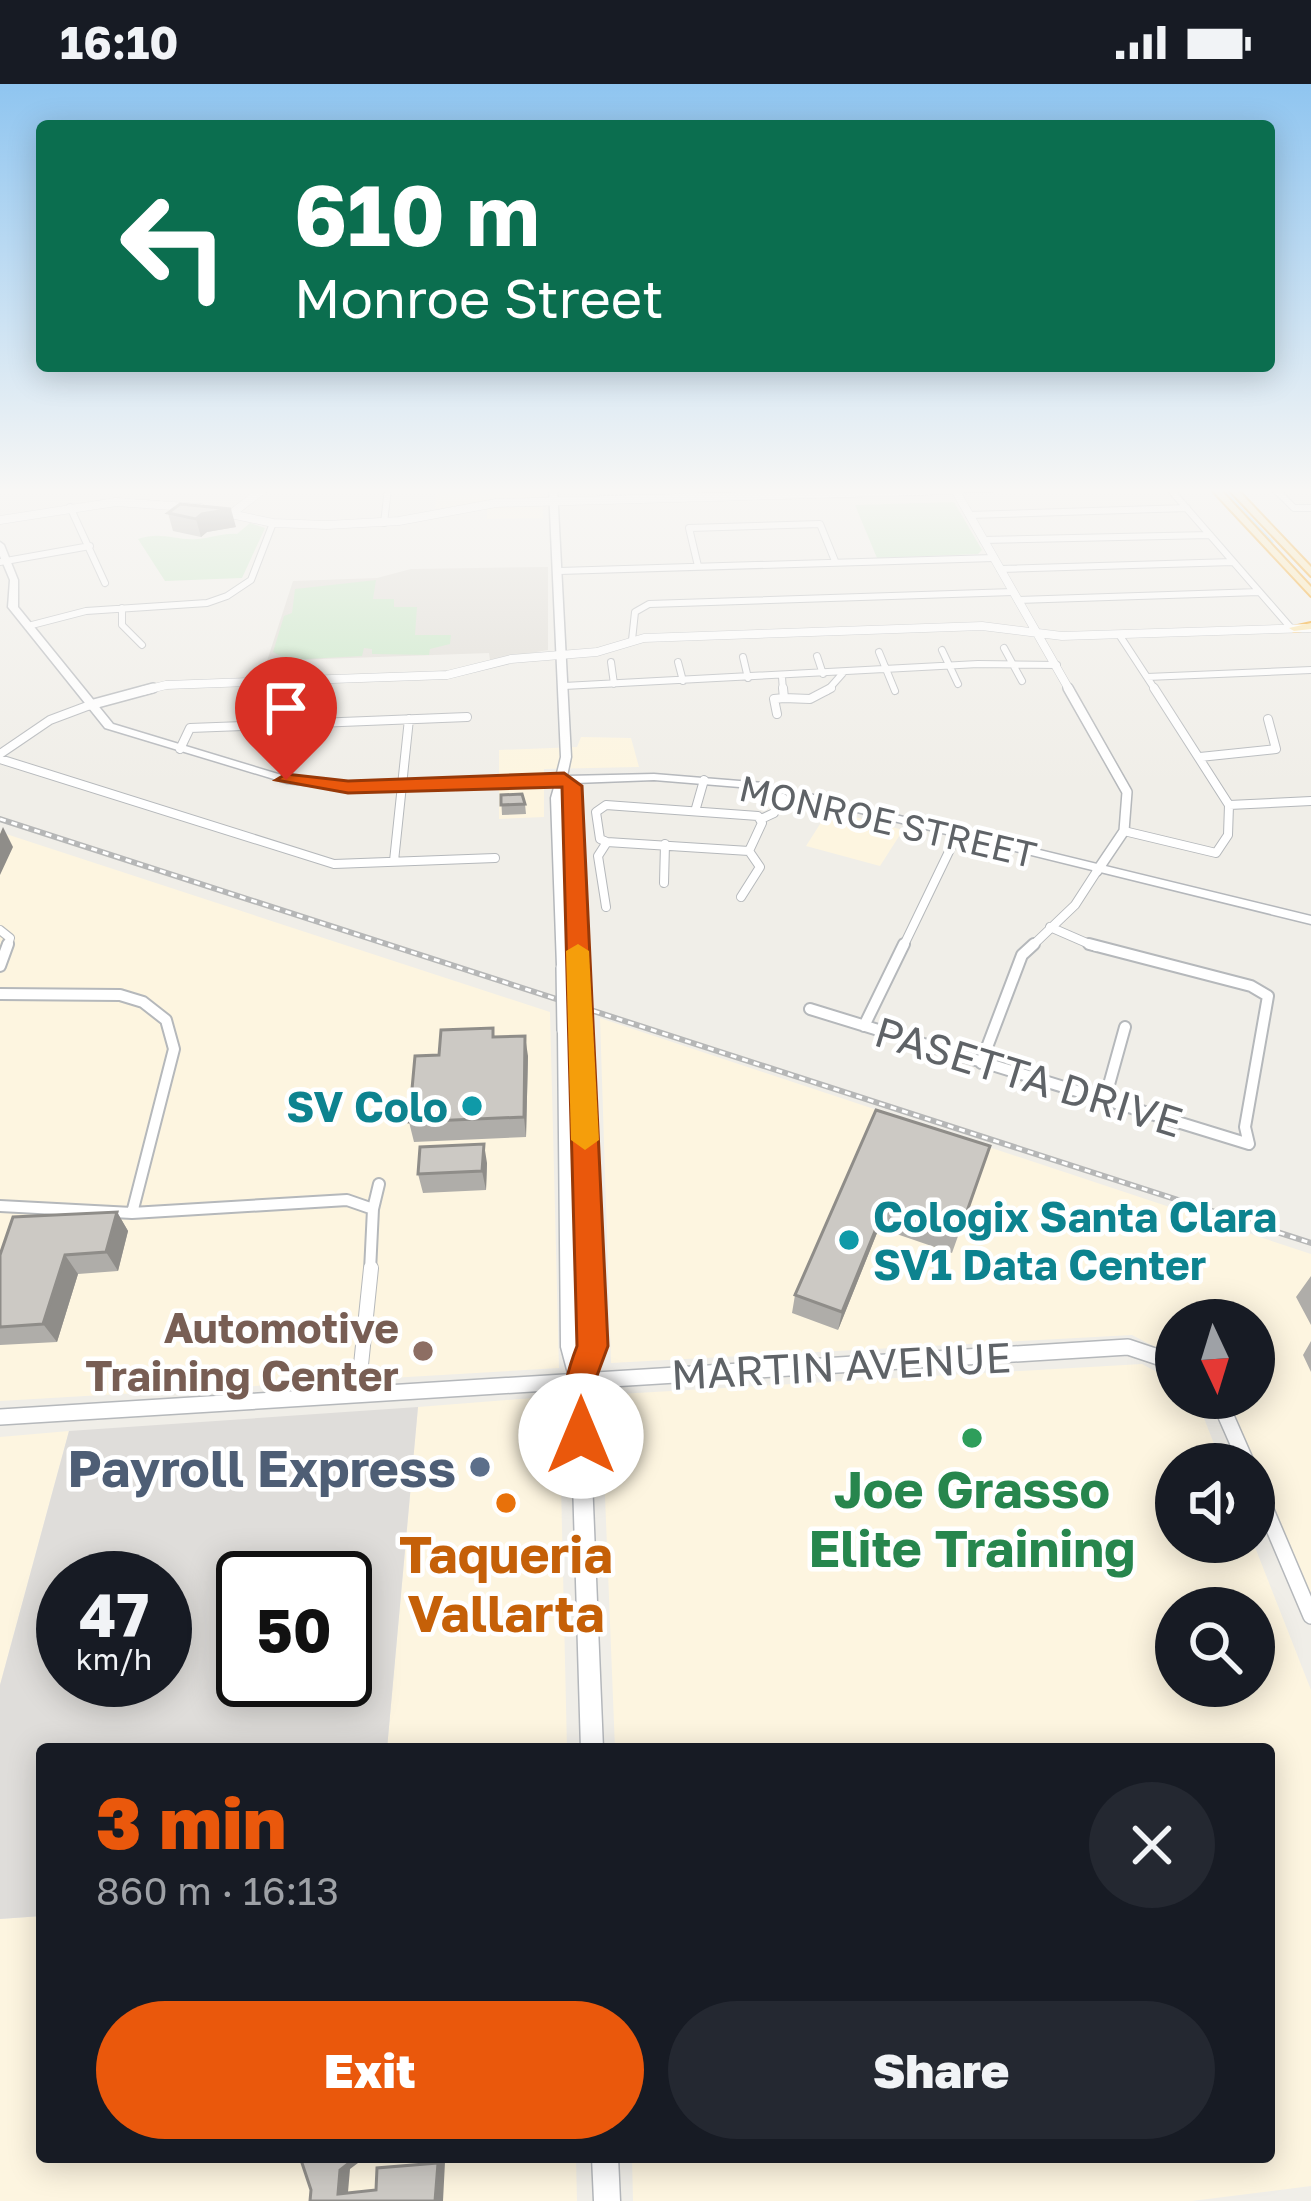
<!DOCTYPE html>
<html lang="en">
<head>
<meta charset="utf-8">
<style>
  :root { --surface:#171b24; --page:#242831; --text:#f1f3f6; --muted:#9ea1a6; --accent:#ea580c }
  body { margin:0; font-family:"Golos Text",sans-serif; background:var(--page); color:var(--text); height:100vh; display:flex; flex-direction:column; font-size:45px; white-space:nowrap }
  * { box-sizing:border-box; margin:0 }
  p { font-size:39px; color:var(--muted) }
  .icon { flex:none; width:66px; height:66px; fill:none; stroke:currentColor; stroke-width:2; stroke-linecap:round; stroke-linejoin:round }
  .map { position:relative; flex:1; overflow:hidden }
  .drawer { position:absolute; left:36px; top:1659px; width:1239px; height:420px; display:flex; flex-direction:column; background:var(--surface); border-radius:12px; box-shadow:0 6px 30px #0003 }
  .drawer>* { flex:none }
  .hud { position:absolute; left:36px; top:36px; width:1239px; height:252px; border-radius:12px; box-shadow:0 6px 30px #0003; background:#0b6e4f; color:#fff; overflow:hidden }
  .needle { width:78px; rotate:176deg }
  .buttons { position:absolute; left:1155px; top:1215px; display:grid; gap:24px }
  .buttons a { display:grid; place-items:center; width:120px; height:120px; border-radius:50%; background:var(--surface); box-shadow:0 6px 30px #0003; font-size:60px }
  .speed { position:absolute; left:36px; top:1467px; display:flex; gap:24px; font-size:60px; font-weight:700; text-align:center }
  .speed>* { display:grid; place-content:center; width:156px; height:156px; border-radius:50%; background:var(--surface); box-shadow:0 6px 30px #0003; line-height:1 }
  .speed small { font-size:30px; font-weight:400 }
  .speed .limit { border:6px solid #111; border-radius:18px; background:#fff; color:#111 }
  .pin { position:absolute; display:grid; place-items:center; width:102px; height:102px; color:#fff; margin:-123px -51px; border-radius:50% 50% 50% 0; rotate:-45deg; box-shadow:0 0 12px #0007 }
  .pin .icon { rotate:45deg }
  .me { position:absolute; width:132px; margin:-66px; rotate:0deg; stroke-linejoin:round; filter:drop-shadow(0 0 9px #0008) }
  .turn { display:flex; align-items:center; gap:42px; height:252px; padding:0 60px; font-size:54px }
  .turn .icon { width:156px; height:156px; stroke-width:2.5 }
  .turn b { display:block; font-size:84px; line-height:102px }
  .round { display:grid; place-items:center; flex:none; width:126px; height:126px; border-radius:63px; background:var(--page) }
  .headline { display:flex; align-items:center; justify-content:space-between; height:204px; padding:0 60px }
  h1 { font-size:72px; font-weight:800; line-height:90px; color:var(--accent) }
  .primary-button { display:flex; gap:24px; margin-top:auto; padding:24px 60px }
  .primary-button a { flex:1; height:138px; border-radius:72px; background:var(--accent); color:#fff; font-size:48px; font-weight:800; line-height:138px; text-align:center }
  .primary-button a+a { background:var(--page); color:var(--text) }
  .status { display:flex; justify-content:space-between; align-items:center; height:84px; padding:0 60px; background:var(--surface); direction:ltr }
  .status svg { height:33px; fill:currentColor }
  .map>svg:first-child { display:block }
  .commercial { fill:#fdf5e0; fill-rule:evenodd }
  .industrial { fill:#dfddda; fill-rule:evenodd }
  .education { fill:#e0ddd6 }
  .green { fill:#c7e7c5 }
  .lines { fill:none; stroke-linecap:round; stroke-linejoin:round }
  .stream { stroke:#abdefd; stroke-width:3 }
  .minor-far3-casing { stroke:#b5b8bb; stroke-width:8 }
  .minor-far2-casing { stroke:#b5b8bb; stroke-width:10 }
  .minor-far1-casing { stroke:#b5b8bb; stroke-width:14 }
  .minor-casing { stroke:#b5b8bb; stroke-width:16 }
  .tertiary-far2-casing { stroke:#b5b8bb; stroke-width:9 }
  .tertiary-far1-casing { stroke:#b5b8bb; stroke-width:12 }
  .tertiary-casing { stroke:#b5b8bb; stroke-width:18 }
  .secondary-casing { stroke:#b4b7bb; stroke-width:3 }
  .trunk-casing { stroke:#f29a06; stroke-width:4 }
  .minor-far3 { stroke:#fff; stroke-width:6 }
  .minor-far2 { stroke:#fff; stroke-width:8 }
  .minor-far1 { stroke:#fff; stroke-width:10 }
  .minor { stroke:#fff; stroke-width:14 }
  .tertiary-far2 { stroke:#fff; stroke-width:8 }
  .tertiary-far1 { stroke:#fff; stroke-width:9 }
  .tertiary { stroke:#fff; stroke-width:15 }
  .secondary { fill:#fff; fill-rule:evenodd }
  .trunk { fill:#fce3a2; fill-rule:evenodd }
  .rail-casing { stroke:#b6b7b7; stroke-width:6 }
  .rail { stroke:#fff; stroke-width:3; stroke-dasharray:6; stroke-linecap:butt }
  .secondary-bridge-casing { stroke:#b4b7bb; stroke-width:18; stroke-linecap:butt }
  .secondary-bridge { stroke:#fff; stroke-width:15 }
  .wall { fill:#afada9 }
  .shaded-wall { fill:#8f8d89 }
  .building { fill:#ccc9c4; stroke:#8f8d89; stroke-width:3 }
  .route { fill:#ea580c; stroke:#983908; stroke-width:3 }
  .slow { fill:#f59e0b }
  .culture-dot { fill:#0f9aa8; stroke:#fff; stroke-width:4.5 }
  .education-dot { fill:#8d6e63; stroke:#fff; stroke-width:4.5 }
  .leisure-dot { fill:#2e9e5b; stroke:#fff; stroke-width:4.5 }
  .service-dot { fill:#5c6f8a; stroke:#fff; stroke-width:4.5 }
  .food-dot { fill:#e8710a; stroke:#fff; stroke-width:4.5 }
  .labels { text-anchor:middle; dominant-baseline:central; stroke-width:9; stroke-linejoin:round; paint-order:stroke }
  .far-street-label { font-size:36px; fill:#5f6367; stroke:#fff }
  .street-label { font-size:42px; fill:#5f6367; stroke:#fff }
  .culture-label { font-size:42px; font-weight:bold; fill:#0d838f; stroke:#fff; text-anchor:end }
  .education-label { font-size:42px; font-weight:bold; fill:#785e54; stroke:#fff; text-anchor:end }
  .near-service-label { font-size:51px; font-weight:bold; fill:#4e5e75; stroke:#fff; text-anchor:end }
  .near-leisure-label { font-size:51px; font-weight:bold; fill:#27864d; stroke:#fff }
  .near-food-label { font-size:51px; font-weight:bold; fill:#c56008; stroke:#fff }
</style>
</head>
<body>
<div class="status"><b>16:10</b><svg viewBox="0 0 49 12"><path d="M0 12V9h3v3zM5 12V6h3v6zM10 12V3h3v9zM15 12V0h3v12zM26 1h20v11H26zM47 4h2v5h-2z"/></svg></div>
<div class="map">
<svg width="1311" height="2117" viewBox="0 0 1311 2117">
  <rect width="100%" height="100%" fill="#f0eee8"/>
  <path class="commercial" d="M438,404H542L543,434L487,435V423L435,425Z
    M581,653L631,654L639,683L544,685V733L499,735V666L577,663Z
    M829,726L903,746L880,782L806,762Z
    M0,748L550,928L559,1284L0,1317Z
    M600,934L1311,1170V1535L1254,1401V1380L1217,1314H1254V1236H1176V1274L1132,1251L611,1279Z
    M1142,1280L1176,1298V1314H1196L1222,1380H1176V1458H1253L1311,1606V2102L1192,2117H633L632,2073H1269V1665H615L601,1311ZM1176,1524H1254V1602H1176Z
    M559,1312L567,1665H387L418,1323Z
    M69,1347L0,1601V1353Z
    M42,1832V2073H576L577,2117H0V1835Z"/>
  <path class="industrial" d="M418,1323L387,1665H42V1832L0,1835V1601L69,1347ZM63,1494H165V1596H63ZM243,1494H345V1596H243Z"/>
  <path class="education" d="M548,483V566L490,576L489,569L267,577L293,497L377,494L411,485Z"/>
  <path class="green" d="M954,418L982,466L978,470L877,474L855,421Z
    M250,439L265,444L242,494L165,497L138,455C162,447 175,457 198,455C212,454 222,449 237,450Z
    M376,496L373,515H394V523H417L415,551H451L450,560L430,565L429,571L372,570V565L364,564L362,572L288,576L273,568L284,532L292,529L295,505Z"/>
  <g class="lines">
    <path class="stream" d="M1222,404L1272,458"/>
    <g class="minor-far3-casing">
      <path id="minor-far3" d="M1169,404L1291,544
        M1274,404L1294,424H1311
        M954,406L998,404
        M70,423L105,499
        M969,431L1187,424
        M384,439L388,404
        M983,456L1210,451
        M0,478L90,462
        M698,482L689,444L820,440L835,477
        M1000,485L1233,478
        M559,487L994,474
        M1018,516L1259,508
        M122,524V541L142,561
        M28,542L86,527L207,519L227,512L251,496L273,439
        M1120,552L1156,607
        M632,556L635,528L649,520L1013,508
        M1004,564L1022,597
        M942,566L958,600
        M879,568L895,607
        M817,572L823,590
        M743,573L748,594
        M611,578L614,600
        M678,578L683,597
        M782,593L783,607
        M1147,593L1311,586
        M564,602L978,580L1057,581
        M827,607L843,589"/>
    </g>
    <g class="minor-far2-casing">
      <path id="minor-far2" d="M783,604L784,614L810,615L831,604
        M777,630L774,615L784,614
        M180,665L190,644L467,633
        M0,670L50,636L90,621
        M1200,673L1276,665L1268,635
        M0,675L334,780L495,774
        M1229,721L1311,717
        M696,724L704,696
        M761,735L774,729L783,714
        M1124,747L1216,769L1228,751L1229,721L1154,604
        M607,758L600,755L596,728L606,721L758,732L762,739L749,767
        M607,758L749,767
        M394,777L409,635
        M664,799L665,760
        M741,813L760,783L749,767
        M606,823L598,772L607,758
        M1050,843L1096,863
        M0,846L10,854L7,863
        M903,863L957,751
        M1031,863L1075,821L1097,787"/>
    </g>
    <g class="minor-far1-casing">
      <path id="minor-far1" d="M0,882L8,860
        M0,910L120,911L143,918L166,936L174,965L132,1129
        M810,925L1249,1060L1245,1043L1268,912L1251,902L1089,860
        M864,942L904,860
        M981,979L1022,871L1034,860
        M1105,1015L1125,943
        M0,1122L132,1129L347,1116L373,1125L370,1187
        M373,1125L379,1100"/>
    </g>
    <g class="minor-casing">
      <path id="minor" d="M358,1310L371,1184"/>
    </g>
    <g class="tertiary-far2-casing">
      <path id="tertiary-far2" d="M954,404L1070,607
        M221,428L273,439L327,441L399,437L496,419L954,406
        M231,430L265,404
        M0,436L116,418L201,424
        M142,607L166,601L447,591L511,575L597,568L644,554L982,542L1062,552L1311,544"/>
    </g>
    <g class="tertiary-far1-casing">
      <path id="tertiary-far1" d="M1068,604L1127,708L1124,747L1097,787
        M90,621L153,604"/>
    </g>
    <g class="tertiary-casing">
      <path id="tertiary" d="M1218,1314L1247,1380
        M0,1333L1128,1263L1176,1279
        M1254,1398L1311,1532"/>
    </g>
    <g class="secondary-casing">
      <path id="secondary" d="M549,404H557L571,673L567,692L654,690L764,699L1311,832V840L764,705L654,696L575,699L578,702L585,888L578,892L571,888L565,702L563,714L571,883L564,887L557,883L551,714L555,700L348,706L287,699L105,644L8,523L10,496L0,472V458L4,461L18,496V523L113,640L288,693L348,700L556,693L561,673Z
        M565,942L572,947L579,1263L581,1271L584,1262L574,952L581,947L588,952L602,1262L588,1297L603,1665H581L570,1297L561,1263L558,947Z
        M592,2073H618L620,2117H594Z"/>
    </g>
    <g class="trunk-casing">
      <path id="trunk" d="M1210,404H1219L1311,503V512Z
        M1227,404H1236L1311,483V492Z
        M1311,539V545L1294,547L1289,544Z"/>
    </g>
    <use href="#minor-far3" class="minor-far3"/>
    <use href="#minor-far2" class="minor-far2"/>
    <use href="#minor-far1" class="minor-far1"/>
    <use href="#minor" class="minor"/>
    <use href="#tertiary-far2" class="tertiary-far2"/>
    <use href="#tertiary-far1" class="tertiary-far1"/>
    <use href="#tertiary" class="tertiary"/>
    <use href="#secondary" class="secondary"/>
    <use href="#trunk" class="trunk"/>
    <g class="rail-casing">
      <path id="rail" d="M0,735L1311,1159"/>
    </g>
    <use href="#rail" class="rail"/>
    <g class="secondary-bridge-casing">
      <path id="secondary-bridge" d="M564,883L565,947
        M578,888L581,952"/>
    </g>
    <use href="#secondary-bridge" class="secondary-bridge"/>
  </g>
  <path class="wall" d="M210,404H243L241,408L211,407Z
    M168,429L236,443L207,448L201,453L173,447Z
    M501,711L525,720L526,730L502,731Z
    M493,944L494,953L528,972L526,1053L414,1058L409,1038L439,971Z
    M876,1026L990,1062L952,1169L879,1144L838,1246L792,1229L795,1211Z
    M487,1079L486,1106L423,1109L418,1090Z
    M117,1128L128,1147L118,1187L78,1190L57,1258L0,1261V1171Z
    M1311,1192V1241L1296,1213Z
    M1311,1257V1288L1303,1271Z"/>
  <path class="shaded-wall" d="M231,425L236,443L207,448L201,453L196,435L202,430Z
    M3,743L13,763L0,791V750Z
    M525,952L528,972L526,1053L524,1033Z
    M484,1060L487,1079L486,1106L482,1087Z
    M884,1125L879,1144L838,1246L842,1228Z
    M117,1128L128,1147L118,1187L106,1168Z
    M65,1171L78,1190L57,1258L43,1240Z
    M357,2073H366L350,2085L348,2108L338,2110L340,2086Z
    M445,2078L443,2117H435L438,2079Z"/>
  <path class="building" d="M180,420L231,425L202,430L196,435L168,429Z
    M522,710L525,720L501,721V711Z
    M493,944V953L525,952L524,1033L409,1038L415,972L439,971L441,946Z
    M876,1026L990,1062L959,1150L884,1125L842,1228L795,1211Z
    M484,1060L482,1087L418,1090L420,1063Z
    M117,1128L106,1168L65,1171L43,1240L0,1243V1171L13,1133Z
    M300,2073H357L340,2086L338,2110L376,2106L377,2084L438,2079L435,2117H310L311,2106Z"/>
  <linearGradient id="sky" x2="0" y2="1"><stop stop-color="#8fc5f0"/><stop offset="0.58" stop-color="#f8f7f5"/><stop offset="1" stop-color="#f8f7f5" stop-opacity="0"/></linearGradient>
  <rect width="1311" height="701" fill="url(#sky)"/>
  <path class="route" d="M564,689L582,702L608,1262L595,1297L598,1352L593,1363L581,1368L569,1363C555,1331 565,1293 577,1262L562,703L348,709L276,696L286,690L348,697Z"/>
  <path class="slow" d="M578,860L589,867L599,1056L585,1066L571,1056L566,867Z"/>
  <g class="culture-dot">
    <circle cx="472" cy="1022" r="12"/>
    <circle cx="849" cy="1156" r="12"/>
  </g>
  <circle class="education-dot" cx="423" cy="1267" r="12"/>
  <circle class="leisure-dot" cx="972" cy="1354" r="12"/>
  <circle class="service-dot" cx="480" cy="1383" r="12"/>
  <circle class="food-dot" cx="506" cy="1419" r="12"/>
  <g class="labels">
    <g class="far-street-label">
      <text transform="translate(888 737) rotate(13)">MONROE STREET</text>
    </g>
    <g class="street-label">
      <text transform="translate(1029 992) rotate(17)">PASETTA DRIVE</text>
      <text transform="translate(841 1281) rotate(-3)">MARTIN AVENUE</text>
    </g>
    <g class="culture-label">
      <text x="448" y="1022">SV Colo</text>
      <text x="873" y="1132" text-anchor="start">Cologix Santa Clara<tspan x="873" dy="48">SV1 Data Center</tspan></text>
    </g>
    <g class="education-label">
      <text x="399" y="1243">Automotive<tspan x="399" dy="48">Training Center</tspan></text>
    </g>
    <g class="near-service-label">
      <text x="456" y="1383">Payroll Express</text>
    </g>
    <g class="near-leisure-label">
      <text x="972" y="1404">Joe Grasso<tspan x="972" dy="59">Elite Training</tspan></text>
    </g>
    <g class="near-food-label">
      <text x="506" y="1469">Taqueria<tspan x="506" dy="59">Vallarta</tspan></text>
    </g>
  </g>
</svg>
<div class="buttons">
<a><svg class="needle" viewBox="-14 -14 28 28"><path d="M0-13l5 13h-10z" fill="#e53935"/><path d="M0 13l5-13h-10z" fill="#9ea1a6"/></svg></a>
<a><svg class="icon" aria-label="sound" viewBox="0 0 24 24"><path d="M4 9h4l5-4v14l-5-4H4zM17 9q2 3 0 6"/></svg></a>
<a><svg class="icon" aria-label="search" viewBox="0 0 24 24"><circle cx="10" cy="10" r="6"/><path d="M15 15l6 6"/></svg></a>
</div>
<div class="speed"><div>47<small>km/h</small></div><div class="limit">50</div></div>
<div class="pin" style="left:286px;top:696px;background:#d93025"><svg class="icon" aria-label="arrive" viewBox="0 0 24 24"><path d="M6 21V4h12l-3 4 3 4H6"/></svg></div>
<svg class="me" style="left:581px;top:1352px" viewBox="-20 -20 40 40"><circle r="19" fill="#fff"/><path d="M0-13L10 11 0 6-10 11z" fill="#ea580c"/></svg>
<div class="hud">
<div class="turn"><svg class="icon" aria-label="left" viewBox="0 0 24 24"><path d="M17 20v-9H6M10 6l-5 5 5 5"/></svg><div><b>610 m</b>Monroe Street</div></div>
</div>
<section class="drawer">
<div class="headline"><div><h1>3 min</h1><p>860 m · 16:13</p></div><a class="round"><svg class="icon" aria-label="close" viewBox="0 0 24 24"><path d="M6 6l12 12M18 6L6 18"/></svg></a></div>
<div class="primary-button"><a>Exit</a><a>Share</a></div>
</section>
</div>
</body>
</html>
